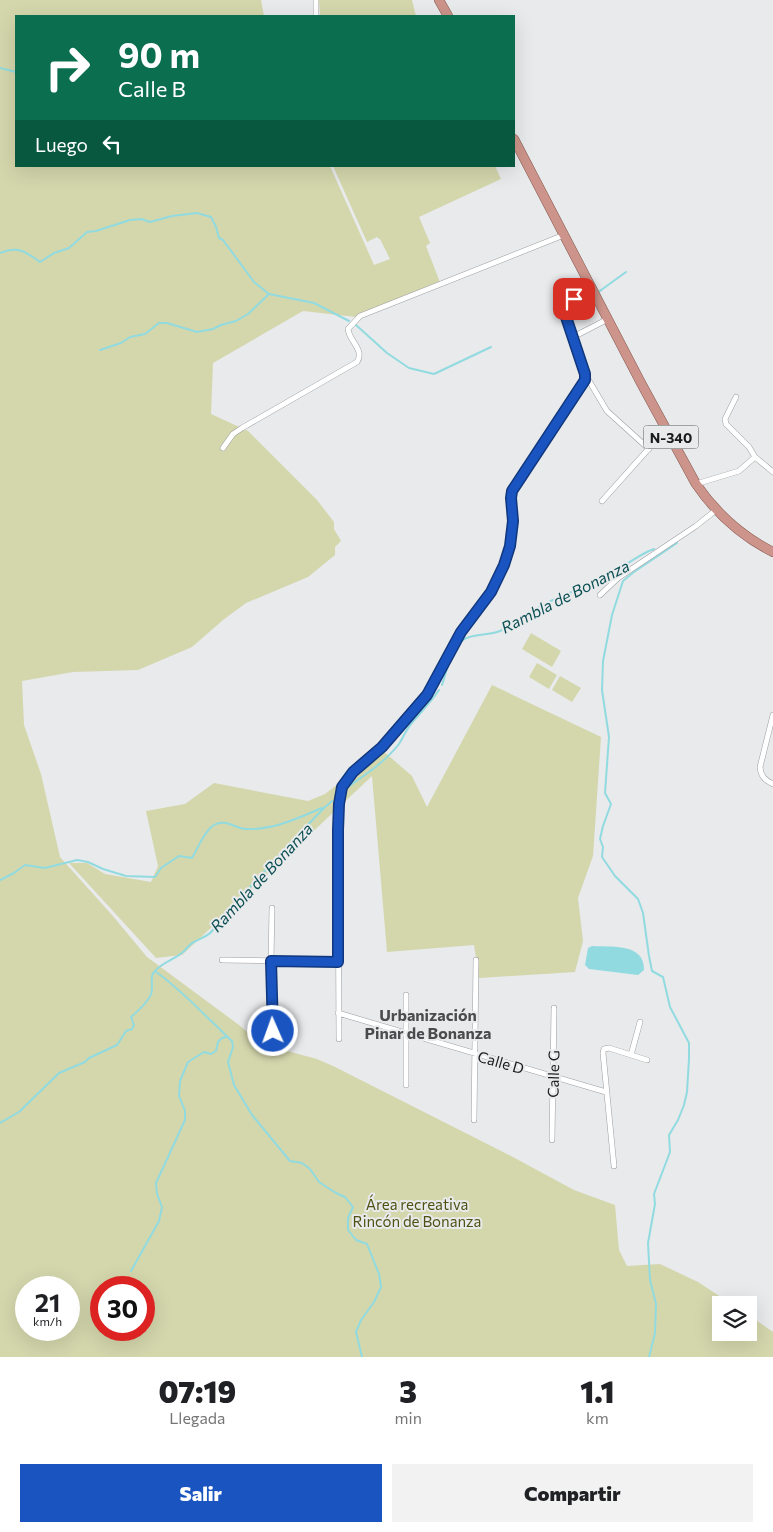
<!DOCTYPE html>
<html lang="es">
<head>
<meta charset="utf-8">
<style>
  :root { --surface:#fff; --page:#f2f2f2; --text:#202124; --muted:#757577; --accent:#1954c0 }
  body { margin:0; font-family:Commissioner,sans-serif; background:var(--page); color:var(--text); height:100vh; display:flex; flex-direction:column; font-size:19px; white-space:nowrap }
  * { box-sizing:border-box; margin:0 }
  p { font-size:16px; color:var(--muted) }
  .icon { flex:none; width:28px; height:28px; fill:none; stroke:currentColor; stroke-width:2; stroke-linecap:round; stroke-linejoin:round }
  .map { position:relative; height:1357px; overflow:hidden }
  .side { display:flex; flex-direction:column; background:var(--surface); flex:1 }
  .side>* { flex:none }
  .top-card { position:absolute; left:15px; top:15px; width:500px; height:152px; border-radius:0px; box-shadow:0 5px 20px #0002; background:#0b6e4f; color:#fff; overflow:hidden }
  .tools { position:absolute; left:712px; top:1296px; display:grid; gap:10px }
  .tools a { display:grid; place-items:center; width:45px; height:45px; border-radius:0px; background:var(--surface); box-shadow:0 5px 20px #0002; font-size:25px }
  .speed { position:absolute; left:15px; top:1276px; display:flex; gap:10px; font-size:25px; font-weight:700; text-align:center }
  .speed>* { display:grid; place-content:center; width:65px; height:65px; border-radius:50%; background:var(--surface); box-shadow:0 5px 20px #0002; line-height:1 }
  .speed small { font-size:12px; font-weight:400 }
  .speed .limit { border:8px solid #d22; background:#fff; color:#111 }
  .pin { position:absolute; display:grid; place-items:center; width:42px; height:42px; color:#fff; margin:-21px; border-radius:10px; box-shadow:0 2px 8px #0006 }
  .me { position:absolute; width:55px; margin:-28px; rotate:358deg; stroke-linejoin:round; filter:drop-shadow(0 0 4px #0008) }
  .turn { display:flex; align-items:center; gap:18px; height:105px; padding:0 20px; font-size:22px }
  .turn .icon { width:65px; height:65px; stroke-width:2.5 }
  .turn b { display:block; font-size:35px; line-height:42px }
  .then { display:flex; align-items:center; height:48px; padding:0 20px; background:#0003; gap:10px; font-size:19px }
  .eta { display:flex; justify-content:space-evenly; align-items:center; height:85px; text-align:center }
  .eta b { font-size:30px; font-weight:800; line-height:35px }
  .action { display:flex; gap:10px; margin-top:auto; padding:10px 20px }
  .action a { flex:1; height:58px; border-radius:0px; background:var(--accent); color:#fff; font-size:20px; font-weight:800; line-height:58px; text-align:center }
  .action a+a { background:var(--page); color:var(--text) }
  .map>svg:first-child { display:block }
  .green { fill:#d4d7ac; fill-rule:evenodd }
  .water { fill:#91dbe0 }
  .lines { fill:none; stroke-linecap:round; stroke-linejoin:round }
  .stream { stroke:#91dbe0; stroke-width:2 }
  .minor-casing { stroke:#9c9ea0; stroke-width:6 }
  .trunk-casing { stroke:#865950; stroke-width:10 }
  .minor { stroke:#fff; stroke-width:5 }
  .trunk { stroke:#cc948a; stroke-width:9 }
  .route-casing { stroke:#10377d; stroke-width:12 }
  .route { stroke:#1954c0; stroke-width:9 }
  .labels { text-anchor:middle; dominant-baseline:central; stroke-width:4; stroke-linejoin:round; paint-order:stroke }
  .shield { fill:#e8eaec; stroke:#58595a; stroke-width:1 }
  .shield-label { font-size:14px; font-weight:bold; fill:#1b1b1c }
  .street-label { font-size:15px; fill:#1b1b1c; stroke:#e8eaec }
  .park-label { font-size:15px; fill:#505213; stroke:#e8eaec }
  .water-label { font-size:16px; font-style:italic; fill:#0b4f53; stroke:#e8eaec }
  .neighbourhood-label { font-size:16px; font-weight:bold; fill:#4a4b4d; stroke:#e8eaec }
</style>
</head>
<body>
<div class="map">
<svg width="773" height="1357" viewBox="0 0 773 1357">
  <rect width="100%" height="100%" fill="#e8eaec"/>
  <path class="green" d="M0,0H261L264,16H16V166H330L374,265L390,259L380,239H379L377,237L367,242L333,166H495L501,179L419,217L430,243L426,246L441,285L356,317L303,311L213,363L211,414L248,431L317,500L334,522V529L341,541L335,547V555L308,577L246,603L223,620L192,647L138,670L73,672L22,681L24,725L41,774L60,857L112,915L147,957L239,1025L261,1044L317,1059L335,1067L511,1156L574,1190L615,1205L619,1250L627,1266L660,1264L698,1282L733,1305H721V1332H749V1315L773,1332V1357H0ZM26,1288H69V1330H26ZM101,1288H144V1330H101Z
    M319,0H412L416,16H320Z
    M531,633L561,651L552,667L522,649Z
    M537,663L557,675L549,689L529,677Z
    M560,676L581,688L572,702L552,690Z
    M492,685L601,737L593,856L578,898L583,941L575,972L479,978L474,945L387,952L372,776L182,955L156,958L69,863H87L105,874L151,882L158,866L146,811L185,804L214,783L308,801L325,794L382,750L412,776L427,807Z"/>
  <path class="water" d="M592,946C611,947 645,943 644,970L638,975L589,969L585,965L588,948Z"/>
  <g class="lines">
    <path class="stream" d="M0,68L16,72
      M0,253C18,246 25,251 40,262L54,253L69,248L87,232L96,231L130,220L141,219L150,222L172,216L197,213L211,217L216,227L219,238L223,240L254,282L269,294L314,303L349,321
      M597,293L626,272
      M570,310L593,296
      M356,325L387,353L409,368L434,374L491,347
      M100,350L121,343L130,337L145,334L159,323H167L197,332L213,329L221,325L236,321L248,314L269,294
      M442,685C447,671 450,650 463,640C473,633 488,636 500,631C517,623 532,610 549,602C568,592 589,587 608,576C622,568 639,554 654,549
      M348,787C366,774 385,762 399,744C403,738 406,730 411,724C421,712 431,702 439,690
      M0,880L14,873L25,865L45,868L77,860L88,862L103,869L126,876L155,877L161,868L179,856L192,858C198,848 205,830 214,825C226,818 235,829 247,829C274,830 298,818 322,808
      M155,971C174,985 192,1002 209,1019C217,1026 224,1034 232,1041L233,1047L228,1062L234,1085L252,1115L290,1161L302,1163L310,1169L319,1182L336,1193L345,1197L353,1207L348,1218V1230L356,1240L367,1244L379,1274L381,1287L374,1302L361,1320L356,1332L362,1357
      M0,1123L19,1112L59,1073L85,1062L89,1058L117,1045L126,1031L132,1029L134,1025L131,1017C138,1011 148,1002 151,994C154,987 149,977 154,972C162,962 174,960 183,952C187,949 189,944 194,942C205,936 212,935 217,923C253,884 288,845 325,807L332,801
      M131,1271L159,1221L162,1207L157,1194L156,1183L185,1120V1111L179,1096L180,1081L188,1062L204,1052L211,1054L216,1051L218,1042L222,1038L226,1037
      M649,1357L655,1333L656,1304L650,1280L648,1243L655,1204L654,1194L670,1152L669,1135L678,1120L684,1105L687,1092L689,1059V1043L670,1007L663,977L652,971L649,956L643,913L638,899L615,876L602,857L603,847L600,839L603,826L611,804L605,793L609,737L602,690L603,661L612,615L623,581L634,572L677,543"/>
    <g class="minor-casing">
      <path id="minor" d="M316,0V16
        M573,337L608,319
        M585,374L607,411L649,449
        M736,397L725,419L726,424L749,447L755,457L773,472
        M223,448L233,434L242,428L357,362C365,350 349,341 348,329L360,316L564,235
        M696,484L739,471L755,457
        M602,501L652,445L670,436
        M600,595L618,578L696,526L716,510
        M773,715L760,767C761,777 765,780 773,784
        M272,908L271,961L274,1048
        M222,960L338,962
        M338,1013L606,1092
        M339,1039L338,831L340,793L346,780L383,747L427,695L461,632L491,591L504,565L510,546L513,521L511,499L512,491L585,380V374C582,363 564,318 567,310C569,300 581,289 589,284
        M631,1055L640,1022
        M406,1085V995
        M474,1120L476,960
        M552,1140L554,1008
        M614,1166L603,1053L604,1049L609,1048L647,1060"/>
    </g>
    <g class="trunk-casing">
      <path id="trunk" d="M439,0L448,16
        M514,139L641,383L696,484C716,513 741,536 773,552"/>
    </g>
    <use href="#minor" class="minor"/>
    <use href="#trunk" class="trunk"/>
  </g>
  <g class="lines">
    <g class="route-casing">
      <path id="route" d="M273,1031L271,961L338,962V830L339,804L342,787L353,772L382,747L427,695L461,632L491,592L504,565L510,546L513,521L511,498L512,491L585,380V374L566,317V311L574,299"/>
    </g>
    <use href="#route" class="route"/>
  </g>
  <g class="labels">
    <rect class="shield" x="643.5" y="425.5" width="55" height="23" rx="4"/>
    <g class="shield-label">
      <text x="671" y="437">N-340</text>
    </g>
    <g class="street-label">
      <text transform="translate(501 1062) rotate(16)">Calle D</text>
      <text transform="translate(553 1074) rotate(-89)">Calle G</text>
    </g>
    <g class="park-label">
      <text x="417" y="1204">Área recreativa<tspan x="417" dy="17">Rincón de Bonanza</tspan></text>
    </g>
    <g class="water-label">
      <text transform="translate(565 596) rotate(-27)">Rambla de Bonanza</text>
      <text transform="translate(261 877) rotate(-47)">Rambla de Bonanza</text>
    </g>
    <g class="neighbourhood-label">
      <text x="428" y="1014">Urbanización<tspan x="428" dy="18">Pinar de Bonanza</tspan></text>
    </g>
  </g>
</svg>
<div class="tools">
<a><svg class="icon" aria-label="layers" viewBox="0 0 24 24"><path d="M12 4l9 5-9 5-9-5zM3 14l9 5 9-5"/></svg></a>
</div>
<div class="speed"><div>21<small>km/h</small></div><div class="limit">30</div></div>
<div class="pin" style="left:574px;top:299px;background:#d93025"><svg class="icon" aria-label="arrive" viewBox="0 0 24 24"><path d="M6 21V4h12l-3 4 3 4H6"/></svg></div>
<svg class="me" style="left:273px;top:1031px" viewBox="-20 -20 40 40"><circle r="17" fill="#1954c0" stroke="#fff" stroke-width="3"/><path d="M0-11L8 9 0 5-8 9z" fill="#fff"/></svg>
<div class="top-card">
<div class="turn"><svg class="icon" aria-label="right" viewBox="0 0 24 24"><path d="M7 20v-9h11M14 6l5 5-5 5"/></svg><div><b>90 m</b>Calle B</div></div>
<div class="then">Luego<svg class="icon" aria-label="left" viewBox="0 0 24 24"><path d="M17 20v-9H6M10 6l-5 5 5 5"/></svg></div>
</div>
</div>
<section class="side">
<div class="eta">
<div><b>07:19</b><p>Llegada</p></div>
<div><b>3</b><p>min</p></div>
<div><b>1.1</b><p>km</p></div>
</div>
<div class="action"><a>Salir</a><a>Compartir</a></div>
</section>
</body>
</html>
